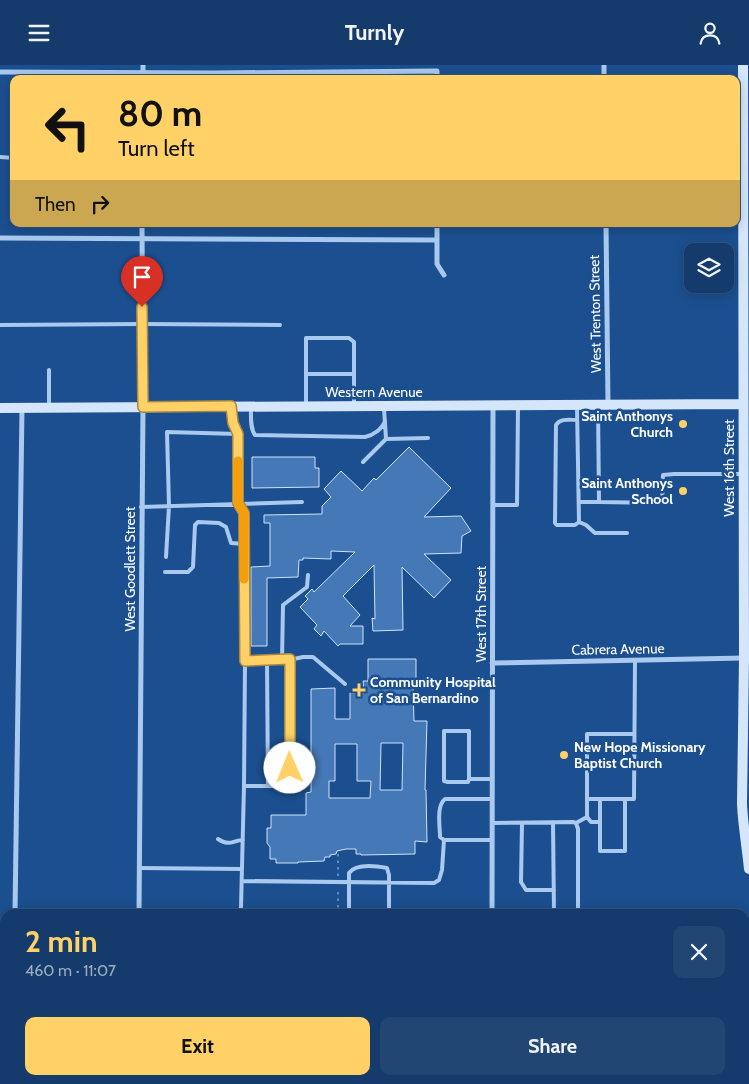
<!DOCTYPE html>
<html lang="en">
<head>
<meta charset="utf-8">
<style>
  :root { --surface:#143b6b; --page:#214673; --text:#f1f3f6; --muted:#9dadc1; --line:#33557e; --accent:#ffd166 }
  body { margin:0; font-family:Cabin,sans-serif; background:var(--page); color:var(--text); height:100vh; display:flex; flex-direction:column; font-size:19px; white-space:nowrap }
  * { box-sizing:border-box; margin:0 }
  p { font-size:16px; color:var(--muted) }
  .icon { flex:none; width:28px; height:28px; fill:none; stroke:currentColor; stroke-width:2; stroke-linecap:round; stroke-linejoin:round }
  .map { position:relative; flex:1; overflow:hidden }
  .details { position:absolute; left:0px; top:844px; width:750px; height:176px; display:flex; flex-direction:column; background:var(--surface); border-radius:15px 15px 0 0; box-shadow:0 2px 12px #0003,0 0 0 1px var(--line) }
  .details>* { flex:none }
  .banner { position:absolute; left:10px; top:10px; width:730px; height:152px; border-radius:10px; box-shadow:0 2px 12px #0003,0 0 0 1px var(--line); background:#ffd166; color:#111; overflow:hidden }
  .tools { position:absolute; left:684px; top:178px; display:grid; gap:10px }
  .tools a { display:grid; place-items:center; width:50px; height:50px; border-radius:10px; background:var(--surface); box-shadow:0 2px 12px #0003,0 0 0 1px var(--line); font-size:25px }
  .pin { position:absolute; display:grid; place-items:center; width:42px; height:42px; color:#fff; margin:-51px -21px; border-radius:50% 50% 50% 0; rotate:-45deg; box-shadow:0 0 5px #0007 }
  .pin .icon { rotate:45deg }
  .me { position:absolute; width:55px; margin:-28px; rotate:359deg; stroke-linejoin:round; filter:drop-shadow(0 0 4px #0008) }
  .turn { display:flex; align-items:center; gap:18px; height:105px; padding:0 25px; font-size:22px }
  .turn .icon { width:65px; height:65px; stroke-width:2.5 }
  .turn b { display:block; font-size:35px; line-height:42px }
  .then { display:flex; align-items:center; height:48px; padding:0 25px; background:#0003; gap:10px; font-size:19px }
  .round { display:grid; place-items:center; flex:none; width:52px; height:52px; border-radius:10px; background:var(--page) }
  .head { display:flex; align-items:center; justify-content:space-between; height:85px; padding:0 25px }
  h1 { font-size:30px; font-weight:700; line-height:38px; color:var(--accent) }
  .cta { display:flex; gap:10px; margin-top:auto; padding:10px 25px }
  .cta a { flex:1; height:58px; border-radius:10px; background:var(--accent); color:#111; font-size:20px; font-weight:700; line-height:58px; text-align:center }
  .cta a+a { background:var(--page); color:var(--text) }
  header { display:flex; justify-content:space-between; align-items:center; height:65px; padding:0 25px; background:var(--surface); font-size:22px; font-weight:700 }
  .map>svg:first-child { display:block }
  .building { fill:#4478b7; stroke:#cfe3fa; fill-rule:evenodd }
  .lines { fill:none; stroke-linecap:round; stroke-linejoin:round }
  .path { stroke:#a9c9ee; stroke-width:1; stroke-dasharray:2.5 4; stroke-linecap:butt }
  .lane { stroke:#a9c9ee; stroke-width:4 }
  .street { stroke:#a9c9ee; stroke-width:5 }
  .secondary { stroke:#d6e6fa; stroke-width:10 }
  .route-casing { stroke:#a68842; stroke-width:12 }
  .route { stroke:#ffd166; stroke-width:9 }
  .slow { stroke:#f59e0b; stroke-width:9 }
  .poi-dot { fill:#ffd166; stroke:#1b4f8f; stroke-width:2 }
  .labels { text-anchor:middle; dominant-baseline:central; stroke-width:5; stroke-linejoin:round; paint-order:stroke }
  .street-label { font-size:14px; fill:#fff; stroke:#1b4f8f }
  .poi-label { font-size:14px; font-weight:bold; fill:#fff; stroke:#1b4f8f; text-anchor:end }
</style>
</head>
<body>
<header><svg class="icon" aria-label="menu" viewBox="0 0 24 24"><path d="M4 6h16M4 12h16M4 18h16"/></svg>Turnly<svg class="icon" aria-label="person" viewBox="0 0 24 24"><circle cx="12" cy="8" r="4"/><path d="M4 21q1-7 8-7t8 7"/></svg></header>
<div class="map">
<svg width="749" height="1019" viewBox="0 0 749 1019">
  <rect width="100%" height="100%" fill="#1b4f8f"/>
  <path class="building" d="M409,382L451,423L424,452L461,451L471,466L462,471L461,488L424,489L451,515L434,533L402,502L403,565L373,566L372,553L375,554L374,500L343,531L360,550L350,561H363V579H340L338,581L324,566L321,571L314,564L317,560L300,542L308,534L305,531L312,524L314,527L355,487L331,486V494L303,493V495H299L298,512L267,513V581H251V502L270,501V458H264V450L322,449V441L331,432L324,424L341,406L362,426L374,413L376,415Z
    M252,392H315V403H319V422L252,423Z
    M368,594H416V621H413L414,656H427L425,725H426L427,777L415,776V789L361,790V789H356V784H346L337,786L336,789L330,790V792H325L324,796L298,797V798H276V794H270V782L267,778V763H271V750H306V728L311,727V624L335,623V654H350V628H364L363,616H368ZM381,678H403L402,725H380ZM335,679H357V716H371L370,733H329V716H335Z"/>
  <g class="lines">
    <path class="path" d="M338,811V786
      M338,849V825"/>
    <path class="lane" d="M0,92L14,93
      M0,260L142,259L280,260
      M49,305V343
      M306,309H354
      M306,339V273H349L354,277V341
      M598,340L599,437L662,438L663,410L674,409H743
      M577,342L579,457
      M251,343C251,352 250,363 255,370L365,372C374,370 382,364 385,356
      M384,343L386,374L428,373
      M232,344L233,359L238,369V438L244,448L245,596
      M577,355C570,355 560,353 556,360L555,458L557,460H575L579,457L586,460L595,468H627
      M363,397L386,374
      M580,437H599
      M493,440H517L518,342
      M141,442L302,437
      M166,492L169,441L167,367L238,369
      M165,507H188L193,502L195,460L198,457L219,458L226,462L231,478L244,479
      M282,595L283,540L307,522L308,510
      M289,595L303,592H313L345,619
      M267,596L289,595L290,721H268
      M634,669H587V734H634L635,595
      M469,714V666H444V716L448,717H468L469,714H492
      M492,734H445C436,741 440,761 440,772L444,775H492
      M600,734V786H625V734
      M587,752L591,757H600
      M553,757L554,849
      M492,758L573,757L576,758L578,764V849
      M522,758L521,817L526,825H554
      M576,758L587,752V734
      M218,774C230,782 233,775 243,775
      M139,803L242,804
      M242,816L434,818L439,815L442,805L444,775
      M239,849L241,842L244,721L245,596H267L268,721H244
      M349,849V808C356,798 376,801 387,803L389,810V849
      M745,1005H749
      M401,1015V1019
      M554,1015V1019
      M359,1019V1015"/>
    <path class="street" d="M604,0V14
      M0,7L214,8L437,6V14
      M143,14V0
      M437,159V199L444,210
      M606,159L608,339
      M0,173L437,175
      M492,598L744,593
      M15,849L22,343
      M139,849L143,342L142,159
      M492,849L493,341
      M235,1015V1019
      M91,1019V1015"/>
    <path class="secondary" d="M743,0L744,593L742,739C743,761 747,783 749,804
      M0,343L743,339
      M745,858H749
      M0,859H5"/>
  </g>
  <g class="lines">
    <g class="route-casing">
      <path id="route" d="M142,242L143,342L231,341L233,358L238,369V438L244,448L245,596L290,594V703"/>
    </g>
    <use href="#route" class="route"/>
    <path class="slow" d="M238,396V438L244,448V514"/>
  </g>
  <g class="poi-dot">
    <circle cx="683" cy="359" r="5"/>
    <circle cx="683" cy="426" r="5"/>
    <path d="M356.5 617.5h5v5h5v5h-5v5h-5v-5h-5v-5h5z"/>
    <circle cx="564" cy="690" r="5"/>
  </g>
  <g class="labels">
    <g class="street-label">
      <text transform="translate(595 249) rotate(-91)">West Trenton Street</text>
      <text x="374" y="327">Western Avenue</text>
      <text transform="translate(729 403) rotate(-90)">West 16th Street</text>
      <text transform="translate(130 504) rotate(-90)">West Goodlett Street</text>
      <text transform="translate(481 549) rotate(-90)">West 17th Street</text>
      <text transform="translate(618 584) rotate(-1)">Cabrera Avenue</text>
    </g>
    <g class="poi-label">
      <text x="673" y="351">Saint Anthonys<tspan x="673" dy="16">Church</tspan></text>
      <text x="673" y="418">Saint Anthonys<tspan x="673" dy="16">School</tspan></text>
      <text x="370" y="617" text-anchor="start">Community Hospital<tspan x="370" dy="16">of San Bernardino</tspan></text>
      <text x="574" y="682" text-anchor="start">New Hope Missionary<tspan x="574" dy="16">Baptist Church</tspan></text>
    </g>
  </g>
</svg>
<div class="tools">
<a><svg class="icon" aria-label="layers" viewBox="0 0 24 24"><path d="M12 4l9 5-9 5-9-5zM3 14l9 5 9-5"/></svg></a>
</div>
<div class="pin" style="left:142px;top:242px;background:#d93025"><svg class="icon" aria-label="arrive" viewBox="0 0 24 24"><path d="M6 21V4h12l-3 4 3 4H6"/></svg></div>
<svg class="me" style="left:290px;top:703px" viewBox="-20 -20 40 40"><circle r="19" fill="#fff"/><path d="M0-13L10 11 0 6-10 11z" fill="#ffd166"/></svg>
<div class="banner">
<div class="turn"><svg class="icon" aria-label="left" viewBox="0 0 24 24"><path d="M17 20v-9H6M10 6l-5 5 5 5"/></svg><div><b>80 m</b>Turn left</div></div>
<div class="then">Then<svg class="icon" aria-label="right" viewBox="0 0 24 24"><path d="M7 20v-9h11M14 6l5 5-5 5"/></svg></div>
</div>
<section class="details">
<div class="head"><div><h1>2 min</h1><p>460 m · 11:07</p></div><a class="round"><svg class="icon" aria-label="close" viewBox="0 0 24 24"><path d="M6 6l12 12M18 6L6 18"/></svg></a></div>
<div class="cta"><a>Exit</a><a>Share</a></div>
</section>
</div>
</body>
</html>
